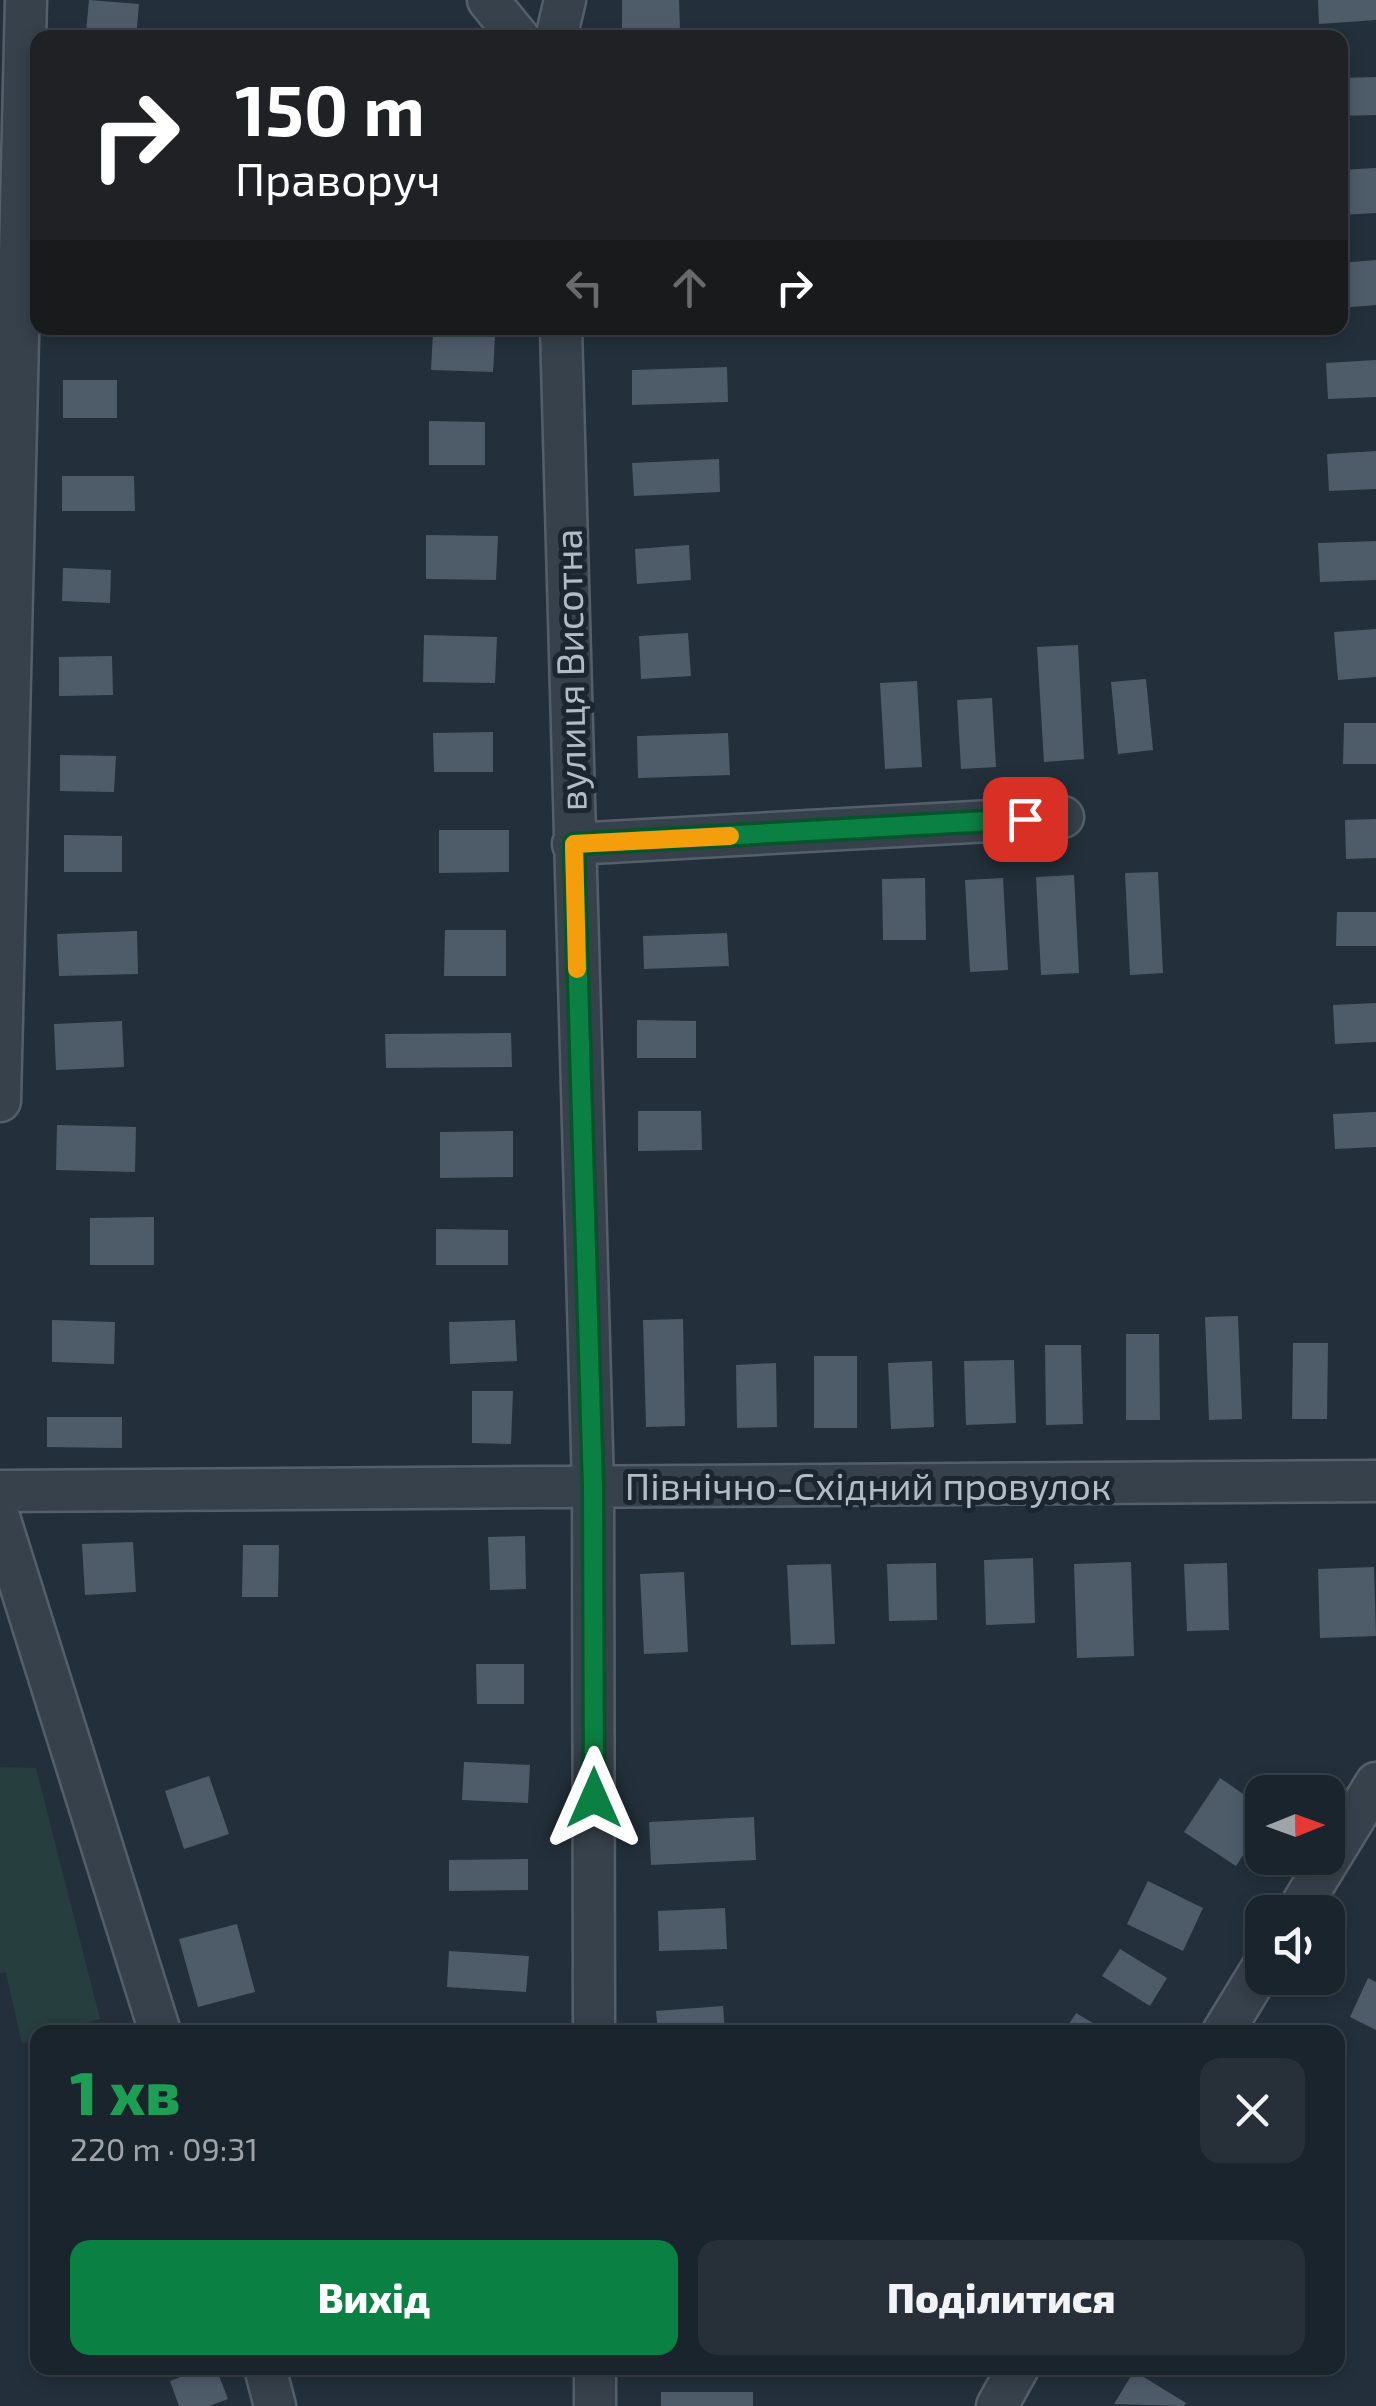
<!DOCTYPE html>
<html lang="uk">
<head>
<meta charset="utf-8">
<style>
  :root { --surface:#1a242c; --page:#273038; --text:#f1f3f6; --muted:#9fa4a9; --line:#384148; --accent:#0b8043 }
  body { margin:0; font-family:"Exo 2",sans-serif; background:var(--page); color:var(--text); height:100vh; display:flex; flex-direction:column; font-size:38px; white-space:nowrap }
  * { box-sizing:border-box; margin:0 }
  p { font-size:32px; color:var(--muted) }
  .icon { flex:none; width:55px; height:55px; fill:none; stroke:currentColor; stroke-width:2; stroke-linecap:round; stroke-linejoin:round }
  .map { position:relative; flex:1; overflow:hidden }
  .side { position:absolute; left:30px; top:2025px; width:1315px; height:350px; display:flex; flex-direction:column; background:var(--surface); border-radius:20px; box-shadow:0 5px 15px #0003,0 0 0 2px var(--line) }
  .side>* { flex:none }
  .hud { position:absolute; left:30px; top:30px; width:1318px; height:305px; border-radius:20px; box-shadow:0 5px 15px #0003,0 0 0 2px var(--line); background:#202124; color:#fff; overflow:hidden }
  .needle { width:65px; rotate:89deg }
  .controls { position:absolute; left:1245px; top:1775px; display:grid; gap:20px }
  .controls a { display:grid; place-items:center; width:100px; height:100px; border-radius:20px; background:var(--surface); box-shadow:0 5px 15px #0003,0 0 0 2px var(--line); font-size:50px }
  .pin { position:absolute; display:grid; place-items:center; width:85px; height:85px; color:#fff; margin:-42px; border-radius:20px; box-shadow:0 5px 15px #0006 }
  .me { position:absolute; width:110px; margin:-55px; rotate:0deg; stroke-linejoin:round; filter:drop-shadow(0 0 8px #0008) }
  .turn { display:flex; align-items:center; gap:35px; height:210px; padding:0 40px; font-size:45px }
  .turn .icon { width:130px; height:130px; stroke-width:2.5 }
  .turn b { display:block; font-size:70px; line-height:85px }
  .lanes { display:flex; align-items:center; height:95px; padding:0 40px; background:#0003; justify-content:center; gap:50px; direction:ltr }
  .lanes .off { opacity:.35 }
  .round { display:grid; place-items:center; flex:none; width:105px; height:105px; border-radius:20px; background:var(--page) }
  .head { display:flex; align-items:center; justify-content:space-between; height:170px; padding:0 40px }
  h1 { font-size:60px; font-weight:800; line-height:75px; color:#1e9e55 }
  .action { display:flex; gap:20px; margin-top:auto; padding:20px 40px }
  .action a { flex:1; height:115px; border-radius:20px; background:var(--accent); color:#fff; font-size:40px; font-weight:800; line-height:115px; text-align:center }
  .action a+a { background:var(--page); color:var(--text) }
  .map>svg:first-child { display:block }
  .green { fill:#263e3d }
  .building { fill:#4e5c69 }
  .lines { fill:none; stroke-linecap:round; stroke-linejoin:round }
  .street-casing { stroke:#555f69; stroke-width:45 }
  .street { stroke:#37414b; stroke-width:40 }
  .route-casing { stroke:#07532c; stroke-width:25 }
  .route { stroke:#0b8043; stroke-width:18 }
  .slow { stroke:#f59e0b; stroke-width:18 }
  .labels { text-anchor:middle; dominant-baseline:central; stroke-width:10; stroke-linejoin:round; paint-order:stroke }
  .street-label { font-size:38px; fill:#b2bcc7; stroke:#1c2630 }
</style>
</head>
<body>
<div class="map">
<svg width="1376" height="2406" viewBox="0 0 1376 2406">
  <rect width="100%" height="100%" fill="#23303b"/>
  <path class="green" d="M0,1767L36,1768L100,2019L57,2032H38L37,2039L22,2044L6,1973H0Z"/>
  <path class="building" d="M89,0L139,4L136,38L86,32Z
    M622,0H679L680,30L622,31Z
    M1318,0H1376V20L1319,24Z
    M1376,77V115L1340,116V78Z
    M1376,168V213L1340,215V170Z
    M1376,260V305L1340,308V263Z
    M433,333L495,336L493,372L431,370Z
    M1376,360V397L1328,399L1326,363Z
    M727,367L728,402L632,405V370Z
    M63,380H117V418H63Z
    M429,421L485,422V465H429Z
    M1376,451V489L1329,491L1327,454Z
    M719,459L720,492L634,496L632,463Z
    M62,476H134L135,511H62Z
    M426,535L498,536L496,580L426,579Z
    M1376,541V580L1320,582L1318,543Z
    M689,545L691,580L637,584L635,549Z
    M63,568L111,570L110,603L62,601Z
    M1376,629V677L1338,680L1334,632Z
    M688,633L691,676L641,679L639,636Z
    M424,635L497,637L495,683L423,682Z
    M1078,645L1084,759L1044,762L1037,647Z
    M112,656L113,695L59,696V657Z
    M1146,679L1153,750L1118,754L1111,682Z
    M917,681L922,767L885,769L880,683Z
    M992,698L996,767L961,769L957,700Z
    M1344,723H1376V764H1343Z
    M493,732V772H434L433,733Z
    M728,733L730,775L638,778L637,736Z
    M60,755L116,756L114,792L60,791Z
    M1376,819V858L1346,859L1345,820Z
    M439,830H509V872L439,873Z
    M64,835L122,836V872H64Z
    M1158,872L1163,973L1130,975L1125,873Z
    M1074,875L1079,973L1041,975L1036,877Z
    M925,878L926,940H883L882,879Z
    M1003,878L1008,970L970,972L965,880Z
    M1337,912H1376V946H1336Z
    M445,930H506V976H444Z
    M137,931L138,974L59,976L57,934Z
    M727,933L729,966L644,969L643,936Z
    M1376,1003V1042L1335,1044L1333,1005Z
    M637,1020L696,1021V1058H637Z
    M122,1021L124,1067L56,1070L54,1024Z
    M511,1033L512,1067L386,1068L385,1034Z
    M638,1111H701L702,1150L638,1151Z
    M1376,1112V1147L1335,1149L1333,1114Z
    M57,1125L136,1127L135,1172L56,1170Z
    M513,1131V1177L440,1178V1132Z
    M154,1217V1265H90V1218Z
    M436,1229L508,1230V1265H436Z
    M1238,1316L1242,1419L1209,1420L1205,1317Z
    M683,1319L685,1426L646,1427L643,1320Z
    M52,1320L115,1322L114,1364L52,1362Z
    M515,1320L517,1361L450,1364L449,1322Z
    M1126,1334H1159L1160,1420H1126Z
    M1293,1343H1328L1327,1419H1292Z
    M1045,1345H1081L1083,1424L1046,1425Z
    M814,1356H857V1428H814Z
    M1014,1360L1016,1423L966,1425L964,1361Z
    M932,1361L934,1427L891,1429L888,1363Z
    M776,1363L777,1427L737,1428L736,1365Z
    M472,1391H513L511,1444L472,1443Z
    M47,1417H122V1448L47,1447Z
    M525,1536L526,1589L490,1590L488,1537Z
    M133,1542L136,1592L85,1595L82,1544Z
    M243,1545H279L278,1597H242Z
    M1033,1558L1035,1623L986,1625L984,1560Z
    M1131,1562L1134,1656L1077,1658L1074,1564Z
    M936,1563L937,1620L889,1621L887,1564Z
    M1227,1563L1229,1630L1187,1631L1184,1564Z
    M831,1564L835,1644L791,1645L787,1565Z
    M1374,1567L1376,1636L1320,1638L1318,1569Z
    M684,1572L688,1652L644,1654L640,1574Z
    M476,1664H524V1704H477Z
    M464,1762L530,1765L528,1803L462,1800Z
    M209,1776L229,1834L184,1849L165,1791Z
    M1220,1778L1262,1807V1826L1236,1866L1184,1832Z
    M754,1817L756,1860L651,1865L649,1822Z
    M528,1859V1890L449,1891V1860Z
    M1148,1881L1203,1908L1183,1951L1127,1924Z
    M725,1908L727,1949L659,1951L658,1911Z
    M237,1924L255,1992L198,2007L179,1939Z
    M1120,1949L1167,1978L1150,2006L1102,1976Z
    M449,1951L529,1956L526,1992L447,1987Z
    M1368,1978L1376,1982V2030L1350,2017Z
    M723,2006L725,2032H658L656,2011Z
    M1076,2013L1108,2032H1064Z
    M204,2368H216L228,2399L209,2406H179L170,2381Z
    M1134,2371L1186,2403L1184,2406L1114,2404Z
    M661,2392H753V2406H661Z"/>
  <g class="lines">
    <g class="street-casing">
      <path id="street" d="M488,0L519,38
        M556,38L565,0
        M561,328L593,1487L594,2032
        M573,844L1063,817
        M0,1101L26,0
        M0,1491L1376,1481
        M0,1520L160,2032
        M1297,1912L1376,1783
        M1223,2032L1262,1968
        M265,2368L275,2406
        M595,2368V2406
        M997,2406L1018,2368"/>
    </g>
    <use href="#street" class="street"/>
  </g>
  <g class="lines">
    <g class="route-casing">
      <path id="route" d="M594,1798L593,1487L574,844L1025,819"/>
    </g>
    <use href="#route" class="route"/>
    <path class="slow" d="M577,969L574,844L730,836"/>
  </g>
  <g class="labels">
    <g class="street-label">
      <text transform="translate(569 670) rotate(-91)">вулиця Висотна</text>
      <text x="868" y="1485">Північно-Східний провулок</text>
    </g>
  </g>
</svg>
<div class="controls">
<a><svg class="needle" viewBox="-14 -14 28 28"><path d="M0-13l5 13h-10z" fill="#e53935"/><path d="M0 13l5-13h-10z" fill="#9fa4a9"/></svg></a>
<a><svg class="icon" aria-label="sound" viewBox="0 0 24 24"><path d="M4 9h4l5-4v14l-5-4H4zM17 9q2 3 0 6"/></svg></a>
</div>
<div class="pin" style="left:1025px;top:819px;background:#d93025"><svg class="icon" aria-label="arrive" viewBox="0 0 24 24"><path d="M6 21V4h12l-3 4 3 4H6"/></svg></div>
<svg class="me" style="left:594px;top:1798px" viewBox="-20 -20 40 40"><path d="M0-17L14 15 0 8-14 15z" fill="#0b8043" stroke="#fff" stroke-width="4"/></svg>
<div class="hud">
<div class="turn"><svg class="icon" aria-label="right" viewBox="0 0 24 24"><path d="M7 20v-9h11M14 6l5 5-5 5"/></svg><div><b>150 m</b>Праворуч</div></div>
<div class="lanes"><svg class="icon off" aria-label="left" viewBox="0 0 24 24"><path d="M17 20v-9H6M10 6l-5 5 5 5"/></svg><svg class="icon off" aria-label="ahead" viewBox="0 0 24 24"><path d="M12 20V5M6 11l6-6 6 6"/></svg><svg class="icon" aria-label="right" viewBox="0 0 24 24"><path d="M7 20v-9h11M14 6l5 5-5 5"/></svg></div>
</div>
<section class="side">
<div class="head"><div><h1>1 хв</h1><p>220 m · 09:31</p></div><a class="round"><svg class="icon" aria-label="close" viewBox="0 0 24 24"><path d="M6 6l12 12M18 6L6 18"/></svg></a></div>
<div class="action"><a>Вихід</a><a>Поділитися</a></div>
</section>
</div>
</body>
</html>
